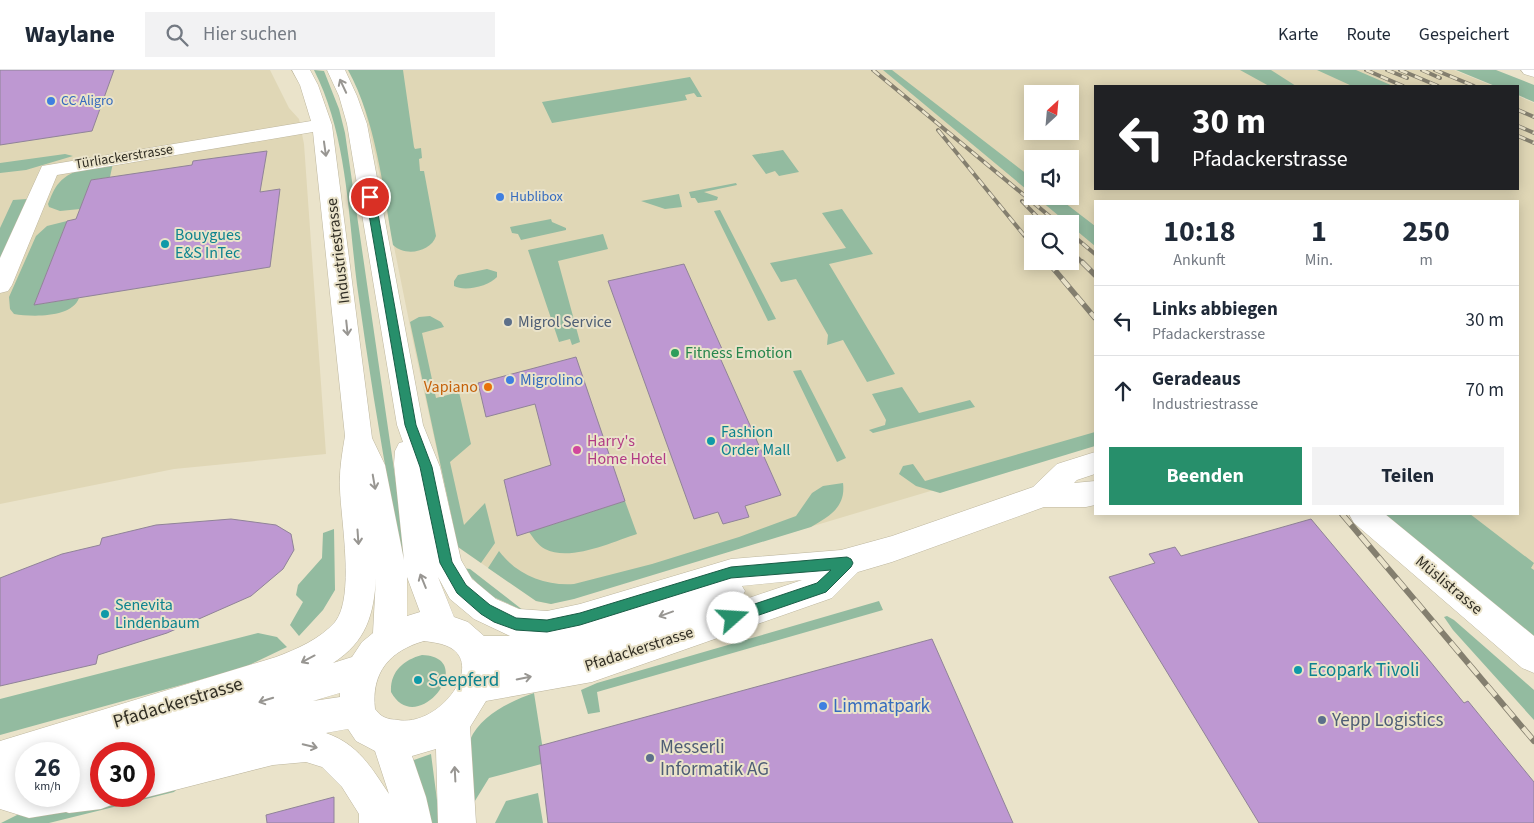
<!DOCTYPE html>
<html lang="de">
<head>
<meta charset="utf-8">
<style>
  :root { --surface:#fff; --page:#f2f2f3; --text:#1f2937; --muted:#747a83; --line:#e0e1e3; --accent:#278f6b }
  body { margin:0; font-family:"Source Sans 3",sans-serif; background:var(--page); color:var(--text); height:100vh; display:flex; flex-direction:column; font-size:19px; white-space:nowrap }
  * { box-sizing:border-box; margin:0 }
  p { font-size:16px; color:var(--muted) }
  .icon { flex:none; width:28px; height:28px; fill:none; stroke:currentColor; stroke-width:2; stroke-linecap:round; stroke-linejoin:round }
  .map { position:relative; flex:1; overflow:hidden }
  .sheet { position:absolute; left:1094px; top:130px; width:425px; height:315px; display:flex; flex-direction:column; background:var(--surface); border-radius:0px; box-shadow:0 2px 12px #0003 }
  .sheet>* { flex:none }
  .guide { position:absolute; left:1094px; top:15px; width:425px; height:105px; border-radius:0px; box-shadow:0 2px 12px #0003; background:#202124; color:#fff; overflow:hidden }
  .needle { width:32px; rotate:26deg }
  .fabs { position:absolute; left:1024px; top:15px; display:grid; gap:10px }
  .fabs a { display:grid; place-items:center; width:55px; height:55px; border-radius:0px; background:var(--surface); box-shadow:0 2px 12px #0003; font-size:25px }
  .speed { position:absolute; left:15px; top:672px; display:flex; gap:10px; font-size:25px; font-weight:700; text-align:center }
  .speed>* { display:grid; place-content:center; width:65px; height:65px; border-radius:50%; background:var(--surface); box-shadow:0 2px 12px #0003; line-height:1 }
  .speed small { font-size:12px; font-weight:400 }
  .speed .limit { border:8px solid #d22; background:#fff; color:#111 }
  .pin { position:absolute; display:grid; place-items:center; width:42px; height:42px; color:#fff; margin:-21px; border:2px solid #fff; border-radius:50%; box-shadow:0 1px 5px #0007 }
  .me { position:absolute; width:55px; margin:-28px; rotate:71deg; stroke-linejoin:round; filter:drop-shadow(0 0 4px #0008) }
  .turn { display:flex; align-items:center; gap:18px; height:105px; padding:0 15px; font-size:22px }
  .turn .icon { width:65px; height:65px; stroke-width:2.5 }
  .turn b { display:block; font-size:35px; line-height:42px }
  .eta { display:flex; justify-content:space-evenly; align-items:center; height:85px; text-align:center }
  .eta b { font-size:30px; font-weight:700; line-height:35px }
  .cta { display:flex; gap:10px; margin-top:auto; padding:10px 15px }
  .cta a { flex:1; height:58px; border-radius:0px; background:var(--accent); color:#fff; font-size:20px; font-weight:700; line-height:58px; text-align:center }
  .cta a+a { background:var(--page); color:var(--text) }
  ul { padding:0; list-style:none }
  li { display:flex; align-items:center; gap:15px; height:70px; padding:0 15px; border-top:1px solid var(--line) }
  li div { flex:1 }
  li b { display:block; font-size:19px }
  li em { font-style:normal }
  header { display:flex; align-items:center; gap:30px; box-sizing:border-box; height:70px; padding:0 25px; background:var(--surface); border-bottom:1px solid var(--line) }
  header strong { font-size:24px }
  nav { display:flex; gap:28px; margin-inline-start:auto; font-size:18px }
  .search { width:350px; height:45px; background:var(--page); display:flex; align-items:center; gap:12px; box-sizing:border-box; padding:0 18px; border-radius:0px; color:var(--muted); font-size:19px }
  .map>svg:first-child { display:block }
  .built { fill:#e0d7b6; fill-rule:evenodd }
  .green { fill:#93bba0 }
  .building { fill:#be98d2; stroke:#908398 }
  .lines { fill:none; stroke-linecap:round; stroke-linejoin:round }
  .minor-casing { stroke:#bdb69e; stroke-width:1 }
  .highway-casing { stroke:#bdb69e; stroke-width:1 }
  .minor { fill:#fff; fill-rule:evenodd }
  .highway { fill:#fff; fill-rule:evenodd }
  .rail-far2-casing { stroke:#847f6f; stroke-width:4 }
  .rail-far1-casing { stroke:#847f6f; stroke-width:5.5 }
  .rail-casing { stroke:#847f6f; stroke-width:6 }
  .rail-far2 { stroke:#eae3ca; stroke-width:2.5; stroke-dasharray:8; stroke-linecap:butt }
  .rail-far1 { stroke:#eae3ca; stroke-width:4; stroke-dasharray:11; stroke-linecap:butt }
  .rail { stroke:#eae3ca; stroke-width:4.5; stroke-dasharray:14; stroke-linecap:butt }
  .oneway { stroke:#989692 }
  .route { fill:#278f6b; stroke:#195d46 }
  .shop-dot { fill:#3f7fe0; stroke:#eae3ca; stroke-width:2 }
  .culture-dot { fill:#0f9aa8; stroke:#eae3ca; stroke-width:2 }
  .service-dot { fill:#5c6f8a; stroke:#eae3ca; stroke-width:2 }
  .leisure-dot { fill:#2e9e5b; stroke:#eae3ca; stroke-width:2 }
  .food-dot { fill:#e8710a; stroke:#eae3ca; stroke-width:2 }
  .hotel-dot { fill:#d1479c; stroke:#eae3ca; stroke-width:2 }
  .labels { text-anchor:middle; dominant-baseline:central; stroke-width:4; stroke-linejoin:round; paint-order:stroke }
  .far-shop-label { font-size:14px; fill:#366cbe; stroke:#eae3ca; text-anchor:start }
  .far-street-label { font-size:14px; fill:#312e24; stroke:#eae3ca }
  .culture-label { font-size:16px; fill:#0d838f; stroke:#eae3ca; text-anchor:start }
  .street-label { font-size:16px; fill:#312e24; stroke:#eae3ca }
  .service-label { font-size:16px; fill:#4e5e75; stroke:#eae3ca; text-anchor:start }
  .leisure-label { font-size:16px; fill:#27864d; stroke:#eae3ca; text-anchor:start }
  .shop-label { font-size:16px; fill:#366cbe; stroke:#eae3ca; text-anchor:start }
  .food-label { font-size:16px; fill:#c56008; stroke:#eae3ca; text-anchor:end }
  .hotel-label { font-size:16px; fill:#b23c85; stroke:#eae3ca; text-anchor:start }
  .near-culture-label { font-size:19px; fill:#0d838f; stroke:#eae3ca; text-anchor:start }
  .near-street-label { font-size:19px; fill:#312e24; stroke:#eae3ca }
  .near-shop-label { font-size:19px; fill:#366cbe; stroke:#eae3ca; text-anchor:start }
  .near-service-label { font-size:19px; fill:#4e5e75; stroke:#eae3ca; text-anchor:start }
</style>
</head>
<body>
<header>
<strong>Waylane</strong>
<div class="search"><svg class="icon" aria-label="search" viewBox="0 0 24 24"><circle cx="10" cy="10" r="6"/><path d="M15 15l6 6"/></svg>Hier suchen</div>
<nav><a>Karte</a><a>Route</a><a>Gespeichert</a></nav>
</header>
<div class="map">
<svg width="1534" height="753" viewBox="0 0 1534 753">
  <rect width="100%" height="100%" fill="#eae3ca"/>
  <path class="built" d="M0,0H270L289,38L299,49L304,74L326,384L174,399L0,434Z
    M355,0H1454L1493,16H1095V119H1518V26L1534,33V536L1421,444H1518V131H1095V372L551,534L536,531L458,477L414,276L376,87ZM1032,24H1070V61H1032ZM1032,89H1070V126H1032ZM1032,154H1070V191H1032Z"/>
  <path class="green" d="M314,0L324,1L339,39L345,63L396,413L409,492H403C385,401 370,308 357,215C348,143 347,65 314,0Z
    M348,0H403L414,77L415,79L421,78L422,88L419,89L420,101H424L436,166C431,182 405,187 393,175C383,118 376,51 348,0Z
    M883,0H892L1032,108V124Z
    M1240,0H1271L1296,16H1269Z
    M1317,0H1356L1393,16H1352Z
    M1456,0H1496L1534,15V32L1518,25V16H1495Z
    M690,7L702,27H697L694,23L685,25L687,30L552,53L542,32Z
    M783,80L799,102L779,106L775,101L766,104L752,85Z
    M65,84L73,86L26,100L0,103V93Z
    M113,93L110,107L91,110L80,139L60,141L49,137L48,134C51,127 54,118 59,113C72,98 95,96 113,93Z
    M736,113L737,115L704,122L718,127L717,130L698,133L695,128H691L689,122Z
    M679,124L682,137L665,139L641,131Z
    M1035,126H1056L1095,156V176Z
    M27,129L0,191V158L13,130Z
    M842,139L873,184L829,194L895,304L867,312L843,270L827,275L828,265L796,209L781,212L770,193L846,178L822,143Z
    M720,140L776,249L768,251L714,141Z
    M551,149L552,152L566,158V160L521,170L518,164L512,163L510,157Z
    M67,151L34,235L79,228C72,248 32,247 14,244L10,239L9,227L36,166L47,156Z
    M603,164L608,179L558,191L580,272L572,275L570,269L559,272L528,180Z
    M487,199L497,202V207C489,216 465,222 454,216V211L458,205Z
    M430,246L441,252L444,257L422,263L436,328L459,322L471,374L450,392L464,455L485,433L495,473L481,493L458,477L410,252L419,247Z
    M801,300L846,388L837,392L793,301Z
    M902,317L919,343L970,330L975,337L873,363L869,360L885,355L886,350L872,324Z
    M1095,362V376L940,423L916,416L899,404L903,396L913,394L925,411Z
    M843,413C846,437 830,446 811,457L574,529L551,534L536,531L488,498L499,481C517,505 545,516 574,514L652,494L739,467L796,446L812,423L823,416Z
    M625,431L637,464C612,472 570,492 545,479C538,475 534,469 529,462Z
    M1384,444H1470L1534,493L1531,498L1534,500V567Z
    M334,459L335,520L323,540L299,566L290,555L303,532L296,525L298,515L322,488L323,463Z
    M462,498L470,499L524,541L489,525Z
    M879,531L883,540L597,622L600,642L588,644L581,620L597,613Z
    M1447,546L1454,550L1534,620V650L1453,560L1444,547Z
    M258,563L277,567L287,577L243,598L0,665V629Z
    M422,585C480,587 417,670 391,622C390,602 403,590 422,585Z
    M534,623L545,693L489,708L470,739C470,727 467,677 470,670C480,645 511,631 534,623Z
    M431,684L440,753H428L421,713L411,691Z
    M169,715L178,718L174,722L49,753H1L23,742L97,733L124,726H144V721Z
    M538,723L543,753H495L506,731Z"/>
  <path class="building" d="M0,0H114L92,61L0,75Z
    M267,81L260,122L280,119L270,197L34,235L67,151L76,149L91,110L192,95L193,91Z
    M684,194L722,279L717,281L781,425L745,436L749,447L723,454L718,442L694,449L608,211Z
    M576,287L625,431L517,466L504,410L551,395L535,334L486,347L478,313Z
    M231,449L276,455L291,464L294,480L283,499L251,526L167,563L98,585L96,594L0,616V508L62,484L100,475L102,468L156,455Z
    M1311,449L1429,590L1464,633L1468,631L1534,712V753H1259L1109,507L1155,493L1149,484L1175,477L1181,486Z
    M932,569L1013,753H548L539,676Z
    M334,727V753H267L266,745Z"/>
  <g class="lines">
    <g class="minor-casing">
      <path id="minor" d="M292,0H310L318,15L332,55L372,368L385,395L404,490L394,394L395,381L399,373L403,372L397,355L347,54L339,26L327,0H345L357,26L367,54L423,355L440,397L461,490L472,509L496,529L519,539L547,541L580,534L731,489L841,480L892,466L1033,417L1057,394L1095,382V404L1077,410L1074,413L1095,411V435L1086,437H1044L892,492L858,502L832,528L592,612L486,631L470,657L476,753H438L436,679L412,686L426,727L432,753H359V744L342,717L322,697L306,692L273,695L144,728L140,726H144V684H101V726H117L114,734L101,739L69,743L66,742L29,748L0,739V671L276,587C297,579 320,569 335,552C355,527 341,451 340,419C339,401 342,384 345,366L313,62L57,105L12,215L8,221L0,223V188L42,96L311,51L300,15ZM376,507L373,563L362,572L352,587L333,593C366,572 374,545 376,507ZM407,507L420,542L407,546ZM438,507L450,529L474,549L510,566H484L468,552L454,547ZM802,510L737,532L740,531L745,521L742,516ZM424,571C431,572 440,573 447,576C487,593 440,657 398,650C387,649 382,648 375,639C371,603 389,581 424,571ZM340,623V627L313,631ZM348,659L356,671L375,681L389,724C371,697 358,674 326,663ZM26,684H69V726H26Z
        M1349,444H1385L1534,566V603L1522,598L1354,453Z"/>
    </g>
    <g class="highway-casing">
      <path id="highway" d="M1521,0H1534V7L1524,4Z"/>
    </g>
    <use href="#minor" class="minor"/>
    <use href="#highway" class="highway"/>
    <g class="rail-far2-casing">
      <path id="rail-far2" d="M873,0L1059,154
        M1366,0L1403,16
        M1387,0L1407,8
        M1400,0L1438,16
        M1422,0L1440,8
        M1435,0L1474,16
        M1518,40L1534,47
        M1518,56L1534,63
        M938,60L1032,175
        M1518,66L1534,73
        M1022,131L1044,154
        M1070,163L1095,184
        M1070,180L1083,193
        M1047,191L1049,193"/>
    </g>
    <g class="rail-far1-casing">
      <path id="rail-far1" d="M1048,192L1095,248
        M1082,192L1095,205"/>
    </g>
    <g class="rail-casing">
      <path id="rail" d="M1342,444L1534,671"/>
    </g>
    <use href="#rail-far2" class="rail-far2"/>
    <use href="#rail-far1" class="rail-far1"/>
    <use href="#rail" class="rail"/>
  </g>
  <defs><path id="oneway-shaft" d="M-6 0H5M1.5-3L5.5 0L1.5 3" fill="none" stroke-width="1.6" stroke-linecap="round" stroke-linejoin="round" transform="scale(1.25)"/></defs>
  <g class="oneway">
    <use href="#oneway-shaft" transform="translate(343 16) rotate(-115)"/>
    <use href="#oneway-shaft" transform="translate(325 79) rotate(82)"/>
    <use href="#oneway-shaft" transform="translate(347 258) rotate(84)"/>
    <use href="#oneway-shaft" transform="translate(374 412) rotate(80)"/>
    <use href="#oneway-shaft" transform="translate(358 467) rotate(86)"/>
    <use href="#oneway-shaft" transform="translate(423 511) rotate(-112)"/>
    <use href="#oneway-shaft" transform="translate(666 544) rotate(160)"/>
    <use href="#oneway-shaft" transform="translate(308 589) rotate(152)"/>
    <use href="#oneway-shaft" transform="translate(524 608) rotate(-11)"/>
    <use href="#oneway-shaft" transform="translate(266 630) rotate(163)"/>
    <use href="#oneway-shaft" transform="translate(310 676) rotate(13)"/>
    <use href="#oneway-shaft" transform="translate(455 704) rotate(-93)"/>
  </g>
  <path class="route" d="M370,124L375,127L416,355L432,397L452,492L466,515L490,535L516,548L547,550L580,543L731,497L847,487L851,489L853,493L851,497L826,522L733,554L728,552L727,548L728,543L817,513L831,500L731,508L580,555L547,562L516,560L494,552L481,544L457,523L440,493L420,397L405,355L366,127Z"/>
  <g class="shop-dot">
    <circle cx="51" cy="31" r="5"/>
    <circle cx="500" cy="127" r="5"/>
    <circle cx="510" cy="310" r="5"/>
    <circle cx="823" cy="636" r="5"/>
  </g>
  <g class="culture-dot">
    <circle cx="165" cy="174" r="5"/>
    <circle cx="711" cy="371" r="5"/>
    <circle cx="105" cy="544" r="5"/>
    <circle cx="1298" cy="600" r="5"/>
    <circle cx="418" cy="610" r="5"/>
  </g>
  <g class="service-dot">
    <circle cx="508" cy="252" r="5"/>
    <circle cx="1322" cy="650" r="5"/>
    <circle cx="650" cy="688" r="5"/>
  </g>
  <circle class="leisure-dot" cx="675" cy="283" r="5"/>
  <circle class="food-dot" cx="488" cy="317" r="5"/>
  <circle class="hotel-dot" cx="577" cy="380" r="5"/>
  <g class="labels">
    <g class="far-shop-label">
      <text x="61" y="31">CC Aligro</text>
      <text x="510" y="127">Hublibox</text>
    </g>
    <g class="far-street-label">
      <text transform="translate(124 87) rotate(-9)">Türliackerstrasse</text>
    </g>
    <g class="culture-label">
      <text x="175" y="165">Bouygues<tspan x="175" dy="18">E&amp;S InTec</tspan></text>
      <text x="721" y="362">Fashion<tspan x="721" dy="18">Order Mall</tspan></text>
      <text x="115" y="535">Senevita<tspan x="115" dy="18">Lindenbaum</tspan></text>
    </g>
    <g class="street-label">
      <text transform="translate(338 181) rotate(-97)">Industriestrasse</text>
      <text transform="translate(1449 515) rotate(40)">Müslistrasse</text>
      <text transform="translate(639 579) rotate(-18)">Pfadackerstrasse</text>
    </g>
    <g class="service-label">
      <text x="518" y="252">Migrol Service</text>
    </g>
    <g class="leisure-label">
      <text x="685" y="283">Fitness Emotion</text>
    </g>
    <g class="shop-label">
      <text x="520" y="310">Migrolino</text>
    </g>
    <g class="food-label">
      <text x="478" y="317">Vapiano</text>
    </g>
    <g class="hotel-label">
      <text x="587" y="371">Harry's<tspan x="587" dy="18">Home Hotel</tspan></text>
    </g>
    <g class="near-culture-label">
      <text x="1308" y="600">Ecopark Tivoli</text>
      <text x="428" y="610">Seepferd</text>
    </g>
    <g class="near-street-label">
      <text transform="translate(178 633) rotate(-17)">Pfadackerstrasse</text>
    </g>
    <g class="near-shop-label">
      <text x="833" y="636">Limmatpark</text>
    </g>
    <g class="near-service-label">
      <text x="1332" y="650">Yepp Logistics</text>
      <text x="660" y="677">Messerli<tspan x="660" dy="22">Informatik AG</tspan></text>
    </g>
  </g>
</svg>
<div class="fabs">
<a><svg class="needle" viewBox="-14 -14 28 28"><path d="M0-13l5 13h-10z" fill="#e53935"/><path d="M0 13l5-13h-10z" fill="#747a83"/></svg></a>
<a><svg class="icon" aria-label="sound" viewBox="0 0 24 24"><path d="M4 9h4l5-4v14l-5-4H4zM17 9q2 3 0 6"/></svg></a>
<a><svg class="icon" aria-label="search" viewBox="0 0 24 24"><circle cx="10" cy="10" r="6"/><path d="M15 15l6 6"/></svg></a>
</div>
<div class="speed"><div>26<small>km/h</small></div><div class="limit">30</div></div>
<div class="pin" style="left:370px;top:127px;background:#d93025"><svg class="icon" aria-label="arrive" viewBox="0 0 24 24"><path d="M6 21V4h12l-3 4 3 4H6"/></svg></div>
<svg class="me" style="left:733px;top:548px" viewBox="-20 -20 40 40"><circle r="19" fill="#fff"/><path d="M0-13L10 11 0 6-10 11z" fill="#278f6b"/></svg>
<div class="guide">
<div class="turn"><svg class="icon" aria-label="left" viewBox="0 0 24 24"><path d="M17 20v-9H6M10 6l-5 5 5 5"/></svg><div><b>30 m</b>Pfadackerstrasse</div></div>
</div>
<section class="sheet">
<div class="eta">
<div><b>10:18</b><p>Ankunft</p></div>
<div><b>1</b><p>Min.</p></div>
<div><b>250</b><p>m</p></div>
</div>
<ul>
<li><svg class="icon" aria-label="left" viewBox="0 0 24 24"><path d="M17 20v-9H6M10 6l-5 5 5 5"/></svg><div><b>Links abbiegen</b><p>Pfadackerstrasse</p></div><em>30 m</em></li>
<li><svg class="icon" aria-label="ahead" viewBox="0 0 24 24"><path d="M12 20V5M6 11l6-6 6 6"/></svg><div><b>Geradeaus</b><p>Industriestrasse</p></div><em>70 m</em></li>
</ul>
<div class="cta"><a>Beenden</a><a>Teilen</a></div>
</section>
</div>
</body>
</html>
